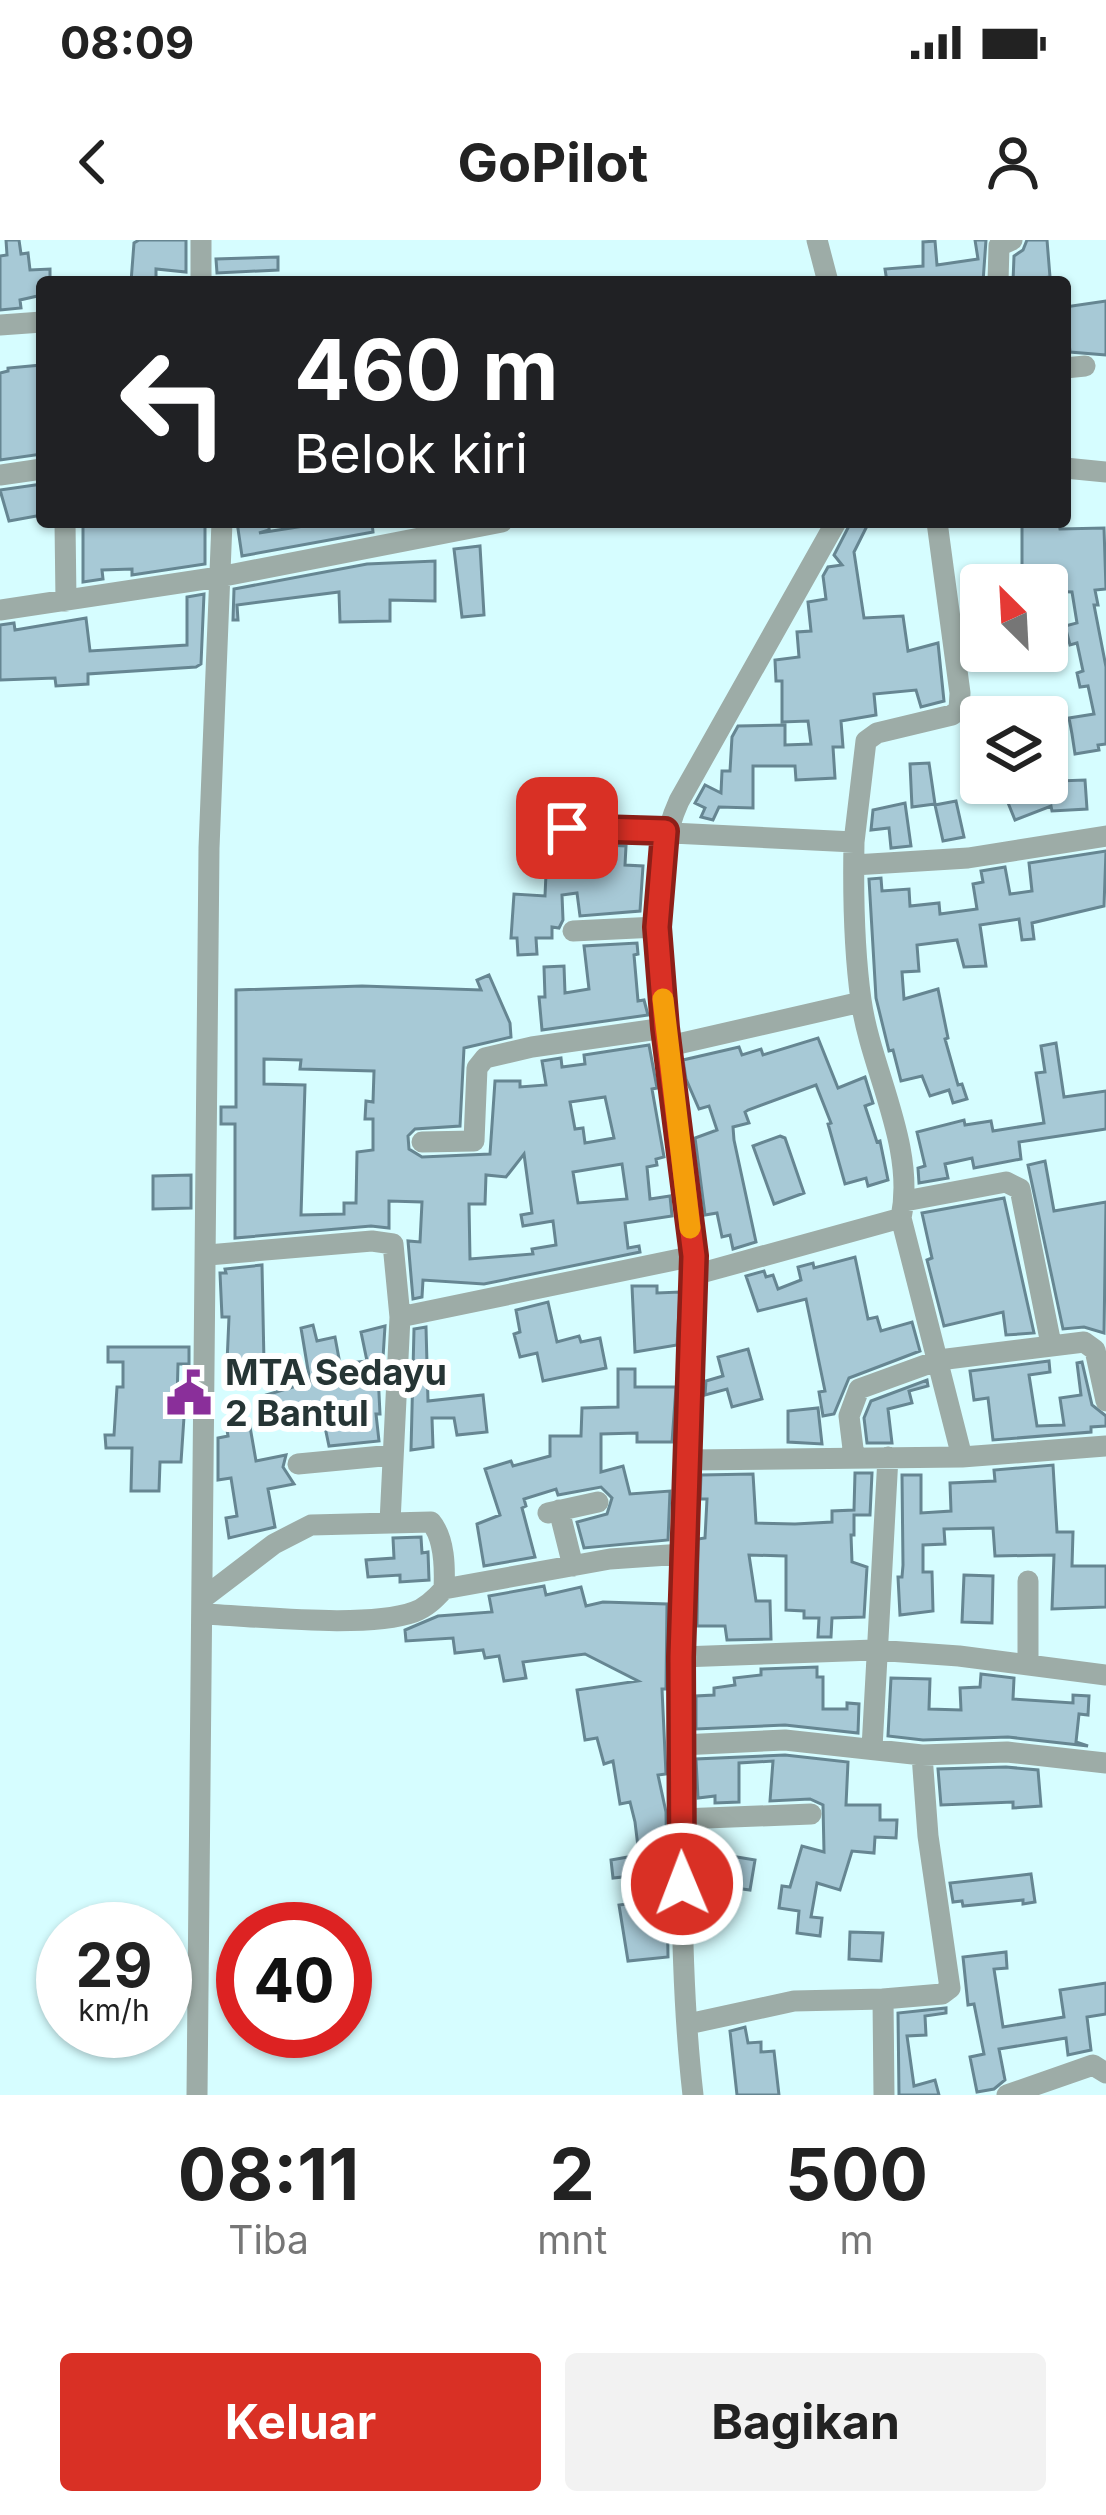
<!DOCTYPE html>
<html lang="id">
<head>
<meta charset="utf-8">
<style>
  :root { --surface:#fff; --page:#f2f2f2; --text:#222; --muted:#767676; --accent:#d93025 }
  body { margin:0; font-family:Inter,sans-serif; background:var(--page); color:var(--text); height:100vh; display:flex; flex-direction:column; font-size:45px; white-space:nowrap }
  * { box-sizing:border-box; margin:0 }
  p { font-size:39px; color:var(--muted) }
  .icon { flex:none; width:66px; height:66px; fill:none; stroke:currentColor; stroke-width:2; stroke-linecap:round; stroke-linejoin:round }
  .map { position:relative; height:1855px; overflow:hidden }
  .panel { display:flex; flex-direction:column; background:var(--surface); flex:1 }
  .panel>* { flex:none }
  .guide { position:absolute; left:36px; top:36px; width:1035px; height:252px; border-radius:12px; box-shadow:0 3px 9px #0004; background:#202124; color:#fff; overflow:hidden }
  .needle { width:78px; rotate:336deg }
  .controls { position:absolute; left:960px; top:324px; display:grid; gap:24px }
  .controls a { display:grid; place-items:center; width:108px; height:108px; border-radius:12px; background:var(--surface); box-shadow:0 3px 9px #0004; font-size:60px }
  .speed { position:absolute; left:36px; top:1662px; display:flex; gap:24px; font-size:60px; font-weight:700; text-align:center }
  .speed>* { display:grid; place-content:center; width:156px; height:156px; border-radius:50%; background:var(--surface); box-shadow:0 3px 9px #0004; line-height:1 }
  .speed small { font-size:30px; font-weight:400 }
  .speed .limit { border:18px solid #d22; background:#fff; color:#111 }
  .pin { position:absolute; display:grid; place-items:center; width:102px; height:102px; color:#fff; margin:-51px; border-radius:24px; box-shadow:0 6px 18px #0006 }
  .me { position:absolute; width:132px; margin:-66px; rotate:359deg; stroke-linejoin:round; filter:drop-shadow(0 0 9px #0008) }
  .turn { display:flex; align-items:center; gap:42px; height:252px; padding:0 60px; font-size:54px }
  .turn .icon { width:156px; height:156px; stroke-width:2.5 }
  .turn b { display:block; font-size:84px; line-height:102px }
  .eta { display:flex; justify-content:space-evenly; align-items:center; height:204px; text-align:center }
  .eta b { font-size:72px; font-weight:700; line-height:84px }
  .cta { display:flex; gap:24px; margin-top:auto; padding:24px 60px }
  .cta a { flex:1; height:138px; border-radius:12px; background:var(--accent); color:#fff; font-size:48px; font-weight:700; line-height:138px; text-align:center }
  .cta a+a { background:var(--page); color:var(--text) }
  .status { display:flex; justify-content:space-between; align-items:center; height:84px; padding:0 60px; background:var(--surface); direction:ltr }
  .status svg { height:33px; fill:currentColor }
  header { display:flex; justify-content:space-between; align-items:center; height:156px; padding:0 60px; background:var(--surface); font-size:54px; font-weight:700 }
  .map>svg:first-child { display:block }
  .building { fill:#a7c9d6; stroke:#668692; stroke-width:3; fill-rule:evenodd }
  .lines { fill:none; stroke-linecap:round; stroke-linejoin:round }
  .minor { stroke:#9daca7; stroke-width:21 }
  .route-casing { stroke:#8d1f18; stroke-width:30 }
  .route { stroke:#d93025; stroke-width:21 }
  .slow { stroke:#f59e0b; stroke-width:21 }
  .labels { text-anchor:middle; dominant-baseline:central; stroke-width:12; stroke-linejoin:round; paint-order:stroke }
  .poi-label { font-size:36px; font-weight:bold; fill:#263535; stroke:#fff; text-anchor:start }
</style>
</head>
<body>
<div class="status"><b>08:09</b><svg viewBox="0 0 49 12"><path d="M0 12V9h3v3zM5 12V6h3v6zM10 12V3h3v9zM15 12V0h3v12zM26 1h20v11H26zM47 4h2v5h-2z"/></svg></div>
<header><svg class="icon" aria-label="back" viewBox="0 0 24 24"><path d="M15 5l-7 7 7 7"/></svg>GoPilot<svg class="icon" aria-label="person" viewBox="0 0 24 24"><circle cx="12" cy="8" r="4"/><path d="M4 21q1-7 8-7t8 7"/></svg></header>
<div class="map">
<svg width="1106" height="1855" viewBox="0 0 1106 1855">
  <rect width="100%" height="100%" fill="#d6fdff"/>
  <path class="building" d="M6,0H19L21,14L28,13L30,30L50,29V42H42V55L20,60L21,68L0,70V16L7,15Z
    M139,0H186V32L156,29V42H131L134,3Z
    M975,0H986L983,42H887L885,29L923,26V2L935,1L937,25L978,19Z
    M1027,0H1047L1050,37L1013,42L1014,16L1023,10Z
    M278,17V30L217,33L216,19Z
    M1106,61V115L1070,112L1065,67Z
    M42,125V214L0,220V133L8,131V128Z
    M42,244V275L9,281L0,250Z
    M83,282H205V324L132,335V329L102,330L103,339L83,342Z
    M237,282H269V290L259,293L304,286L303,282H372L373,292L242,316Z
    M851,282H869L854,312L864,378L903,376L908,411L938,403L944,461L921,467L916,450L874,454L876,475L841,481L843,507H833L835,538L796,540L795,526H753V568L719,567L713,580L701,577L705,568L695,563L705,545L721,553L722,531H730L732,497L738,486L785,485V505L811,504L808,481L782,482V441H776L775,420L799,417L797,392L811,391L808,362L826,359L823,336L828,327L842,325L834,315Z
    M1022,282H1059L1060,289L1104,288L1106,349L1095,350L1098,365H1094L1106,427V504L1098,505L1099,510L1075,514L1072,494L1069,478L1094,474L1088,446L1080,447L1077,433L1083,431L1077,403L1070,405L1065,386L1077,383L1072,352L1047,351V345H1042L1043,332H1022Z
    M480,306L484,375L462,377L454,309Z
    M435,321V361L390,360V381L340,382L339,352L237,365L238,380H233L234,349L367,324Z
    M204,354L201,424L196,427L88,434V444L56,446L55,438L0,440V385L14,383L15,390L86,378L90,411L187,405V357Z
    M929,523L935,564L912,567L910,524Z
    M1085,540L1087,569L1052,571L1051,566L1015,580L1000,543Z
    M956,561L964,597L943,601L935,565Z
    M905,563L911,606L891,608L889,588L871,590L873,570Z
    M588,604L626,606L625,625L643,626L640,671L580,676L577,653L562,655L563,680L559,688L552,687V698H536L537,714L518,715L517,698H511L514,654L545,656L546,634L569,635L576,624L577,606Z
    M1106,611L1104,666L1032,683L1034,699L1022,700L1019,679L980,685L986,726L964,727L957,700L917,705L919,731L902,732L904,759L938,749L948,798L945,799L958,845L962,844L967,859L953,863L949,850L930,856L922,836L901,841L893,810L889,811L876,758L869,639L881,638L882,651L909,649L910,666L939,663L940,674L977,669L973,644L983,642L981,631L1005,627L1010,654L1032,651L1029,623Z
    M637,703L638,714L634,715L638,761L644,760L648,775L542,790L539,757H545L544,727L564,726L565,753L589,749L584,706Z
    M489,735L510,783L511,797L464,808L460,886L415,889L408,896L409,909L422,917L490,914L495,841H520V847L546,845L542,821L561,818L562,827L585,824L584,815L649,805L657,848L652,849L664,917L656,919L657,925L647,927L650,959L670,956L672,976L625,983L628,1008L639,1006L640,1012L484,1044L423,1040L422,1057L413,1059L408,1001L420,1002L422,962L389,961V988L371,986L235,998V884H221V867H236V750L362,746L481,750L477,740ZM264,819L301,820L300,829L374,831L373,862L366,861L365,879H373V910L357,912L356,963H344V974L301,975L305,845L264,844ZM605,857L614,898L585,903L583,888L575,889L570,862ZM524,914L532,973L521,975L523,986L553,981L556,1005L532,1009L533,1014L470,1019L469,964H485L486,935L506,937ZM622,924L627,959L578,963L573,932Z
    M818,798L838,848L865,837L873,863L865,866L877,902L880,901L888,940L868,946L866,938L845,944L828,884L831,883L816,845L748,870L745,872L749,883L733,887L734,900L756,1002L733,1009L730,995L722,997L717,973L705,975L695,898L717,890L709,866L699,869L686,839L683,820L739,807L742,815L761,809L763,815Z
    M1056,803L1064,857L1106,851V889L1019,902L1021,919L974,928L972,918L945,924L948,938L919,943L918,928L925,926L917,892L964,880L965,885L991,881L993,891L1044,883L1036,833L1045,832L1041,806Z
    M780,896L785,898L804,953L774,964L753,906Z
    M1045,921L1054,971L1106,962L1104,1093L1084,1087L1063,1089L1028,925Z
    M191,935V968L153,969V936Z
    M1004,958L1034,1093L1006,1095L1003,1072L944,1086L927,1020L932,1018L922,973Z
    M855,1017L868,1079L877,1077L881,1091L912,1082L920,1111L849,1138L834,1174L823,1176L819,1152L825,1151L806,1059L758,1071L746,1036L764,1031L766,1037L773,1035L778,1049L801,1040L798,1027L813,1023L814,1028Z
    M262,1025L264,1123H258V1130H244V1139H231V1123H227L229,1077H222L220,1033H226L225,1029Z
    M632,1046H657V1053L680,1052L677,1105L635,1112Z
    M548,1062L557,1102L579,1096L581,1102L600,1098L606,1128L543,1141L537,1113L520,1117L514,1094L520,1092L516,1070Z
    M313,1085L317,1101L335,1097L340,1124L367,1121L361,1092L385,1086L382,1134H378L380,1174H376L379,1201L329,1206L321,1168L308,1171L306,1165L275,1173L273,1166L269,1167L266,1155L310,1142L301,1088Z
    M426,1087L428,1161L483,1155L487,1192L457,1195L454,1178H432L433,1207L411,1210L414,1089Z
    M108,1107H189V1124H178L177,1161L185,1162L181,1222H160L159,1251H131L132,1208H106L105,1195H114L117,1147H123V1122H108Z
    M748,1109L762,1159L732,1167L727,1149L705,1155L706,1141L723,1136L718,1117Z
    M1049,1121L1050,1132L1029,1135L1037,1186L1064,1185L1060,1158L1081,1155L1077,1123L1082,1122L1092,1165L1106,1176V1186L1091,1187V1192L993,1200L988,1158L974,1160L970,1131Z
    M618,1129H635V1147H676L672,1202H637V1193L601,1194V1232L623,1226L630,1254L670,1251L668,1300L584,1308L577,1282L607,1274L612,1258L601,1247L558,1255L556,1249L524,1259L526,1266L522,1268L535,1317L484,1326L477,1284L500,1275L485,1229L511,1221L513,1226L550,1216V1196H581L582,1168L618,1167Z
    M927,1140L928,1146L909,1151L912,1163L888,1169L892,1203H867L864,1178L871,1161Z
    M818,1168L822,1204L788,1202V1171Z
    M249,1181L256,1221L286,1215L283,1227L294,1244L268,1249L275,1287L229,1298L226,1278L237,1276L231,1238L218,1240V1198L228,1196L226,1184Z
    M1053,1225L1057,1292H1073L1072,1326H1106V1367L1052,1369L1054,1315L995,1316L993,1288L944,1289L945,1304L923,1305V1332H932L933,1371L900,1375L898,1337H902L903,1325L902,1235H921V1273L951,1271L950,1243L995,1241L994,1230Z
    M855,1233H872L870,1275H854V1295H851L852,1322L867,1327L864,1377L832,1378L831,1397H818L819,1378H804V1371L786,1370V1316L749,1315L756,1361H770L771,1399L727,1400L725,1386H697L698,1299L705,1298L707,1259H700L701,1235L753,1234L756,1283L795,1284L832,1282V1271L854,1270Z
    M421,1297L422,1313L428,1312L429,1340L400,1342V1335L368,1337L366,1320L394,1318L393,1298Z
    M964,1335L993,1336L992,1383L962,1382Z
    M544,1346L546,1355L581,1347L586,1366L603,1362L667,1364L666,1449H662L666,1534L658,1535L666,1572L668,1717L628,1721L619,1665L635,1663L632,1636L613,1638L611,1620L639,1615L635,1582L630,1562L620,1564L613,1521L604,1524L597,1498L585,1500L577,1450L638,1441L585,1414L523,1422L526,1438L504,1441L499,1416L485,1418L483,1410L455,1413L453,1398L406,1401L405,1390L438,1376L492,1372L489,1356Z
    M817,1427V1437H823V1469H847V1463L859,1464L858,1493L785,1485L696,1489V1456L714,1455V1448L735,1445L734,1438L761,1435V1429Z
    M981,1434L1014,1438L1013,1459L1073,1463V1455L1089,1456L1088,1475L1079,1474L1076,1502L1088,1506L1008,1497L923,1500L888,1496L891,1438L930,1439L929,1469L961,1470L960,1448L980,1447Z
    M785,1515L848,1522L846,1565H880V1580H897L896,1598L875,1597L874,1613L852,1611L840,1650L817,1643L811,1677L822,1678L820,1696L797,1693L799,1671L779,1668L782,1646L790,1647L802,1606L824,1612L823,1565L810,1559L770,1561L773,1521L739,1523V1562L715,1563V1556L698,1558L696,1519Z
    M1006,1527L1038,1530L1041,1566L1013,1568V1562L941,1565L938,1529Z
    M725,1615L755,1620L750,1650L720,1646Z
    M1031,1634L1035,1662L1023,1664V1660L963,1666L962,1661L953,1662L950,1643Z
    M850,1692L883,1693L881,1721L849,1719Z
    M1006,1712L1007,1728L994,1729L1003,1787L1064,1777L1060,1750L1106,1743V1774L1087,1777L1091,1810L1068,1815L1066,1798L999,1809L1005,1840L994,1849L977,1852L970,1817L984,1814L974,1764L968,1765L963,1717Z
    M946,1768V1773L925,1776L926,1795L907,1796L914,1846L935,1840L939,1855H899L898,1773Z
    M745,1787L748,1803L761,1802V1812L774,1811L779,1855H737L730,1791Z"/>
  <g class="lines">
    <path class="minor" d="M201,0V42
      M817,0L828,42
      M998,42L999,6L1012,0
      M0,85L42,82
      M1065,128L1085,126
      M1065,228L1106,232
      M0,235L42,229
      M65,282L66,361
      M0,370L219,337L502,282
      M854,602L866,501L877,493L952,475L959,470L960,453L937,282
      M561,622L563,591L569,588L854,602C853,654 854,710 861,760C871,831 916,906 901,978L962,1217
      M854,625L968,618L1106,596
      M573,691L657,687
      M669,806L861,762
      M422,902L474,901L477,828L485,818L532,807L665,788
      M905,961L1006,942L1020,949L1051,1104
      M208,1015L372,1001L393,1004L400,1077L390,1282
      M694,1035L901,978
      M400,1077L694,1016
      M854,1217L849,1176L859,1149L939,1120L1084,1102L1095,1110L1106,1161
      M687,1220L962,1217L1106,1206
      M298,1224L393,1215
      M559,1270L573,1326
      M548,1273L598,1262
      M444,1349L610,1319L683,1314
      M202,1374C256,1376 366,1389 414,1372C426,1368 435,1359 444,1349C445,1328 445,1299 431,1282L311,1285L274,1304L202,1359
      M681,1417L874,1410L959,1416L1106,1435
      M1028,1425V1341
      M681,1505L785,1500L922,1515L1007,1512L1106,1523
      M872,1508L888,1217
      M681,1579L811,1574
      M883,1759L942,1754L950,1748L928,1596L922,1515
      M688,1784L794,1761L883,1759L884,1855
      M197,1855L209,608L222,282
      M693,1855C683,1768 682,1679 681,1592C680,1476 681,1361 685,1246C688,1171 697,1094 694,1019C687,888 625,680 679,561L836,282
      M1007,1855L1093,1825L1106,1833"/>
  </g>
  <g class="lines">
    <g class="route-casing">
      <path id="route" d="M567,588L665,591L657,687L665,788L694,1016L681,1417L682,1644"/>
    </g>
    <use href="#route" class="route"/>
    <path class="slow" d="M663,759L690,988"/>
  </g>
  <defs>
    <g id="civic-bare" transform="scale(3.6)"><path d="M-.6-6.5H3V-4.5H.6V-3L4-1V1h2V6H-6V1h2V-1L-.6-3ZM-1.2 2.5V6h2.4V2.5Z" fill="#8a2f9a" stroke="#fff" stroke-width="2.5" paint-order="stroke"/></g>
  </defs>
  <g fill-rule="evenodd">
    <use href="#civic-bare" x="189" y="1153"/>
  </g>
  <g class="labels">
    <g class="poi-label">
      <text x="225" y="1132">MTA Sedayu<tspan x="225" dy="41">2 Bantul</tspan></text>
    </g>
  </g>
</svg>
<div class="controls">
<a><svg class="needle" viewBox="-14 -14 28 28"><path d="M0-13l5 13h-10z" fill="#e53935"/><path d="M0 13l5-13h-10z" fill="#767676"/></svg></a>
<a><svg class="icon" aria-label="layers" viewBox="0 0 24 24"><path d="M12 4l9 5-9 5-9-5zM3 14l9 5 9-5"/></svg></a>
</div>
<div class="speed"><div>29<small>km/h</small></div><div class="limit">40</div></div>
<div class="pin" style="left:567px;top:588px;background:#d93025"><svg class="icon" aria-label="arrive" viewBox="0 0 24 24"><path d="M6 21V4h12l-3 4 3 4H6"/></svg></div>
<svg class="me" style="left:682px;top:1644px" viewBox="-20 -20 40 40"><circle r="17" fill="#d93025" stroke="#fff" stroke-width="3"/><path d="M0-11L8 9 0 5-8 9z" fill="#fff"/></svg>
<div class="guide">
<div class="turn"><svg class="icon" aria-label="left" viewBox="0 0 24 24"><path d="M17 20v-9H6M10 6l-5 5 5 5"/></svg><div><b>460 m</b>Belok kiri</div></div>
</div>
</div>
<section class="panel">
<div class="eta">
<div><b>08:11</b><p>Tiba</p></div>
<div><b>2</b><p>mnt</p></div>
<div><b>500</b><p>m</p></div>
</div>
<div class="cta"><a>Keluar</a><a>Bagikan</a></div>
</section>
</body>
</html>
